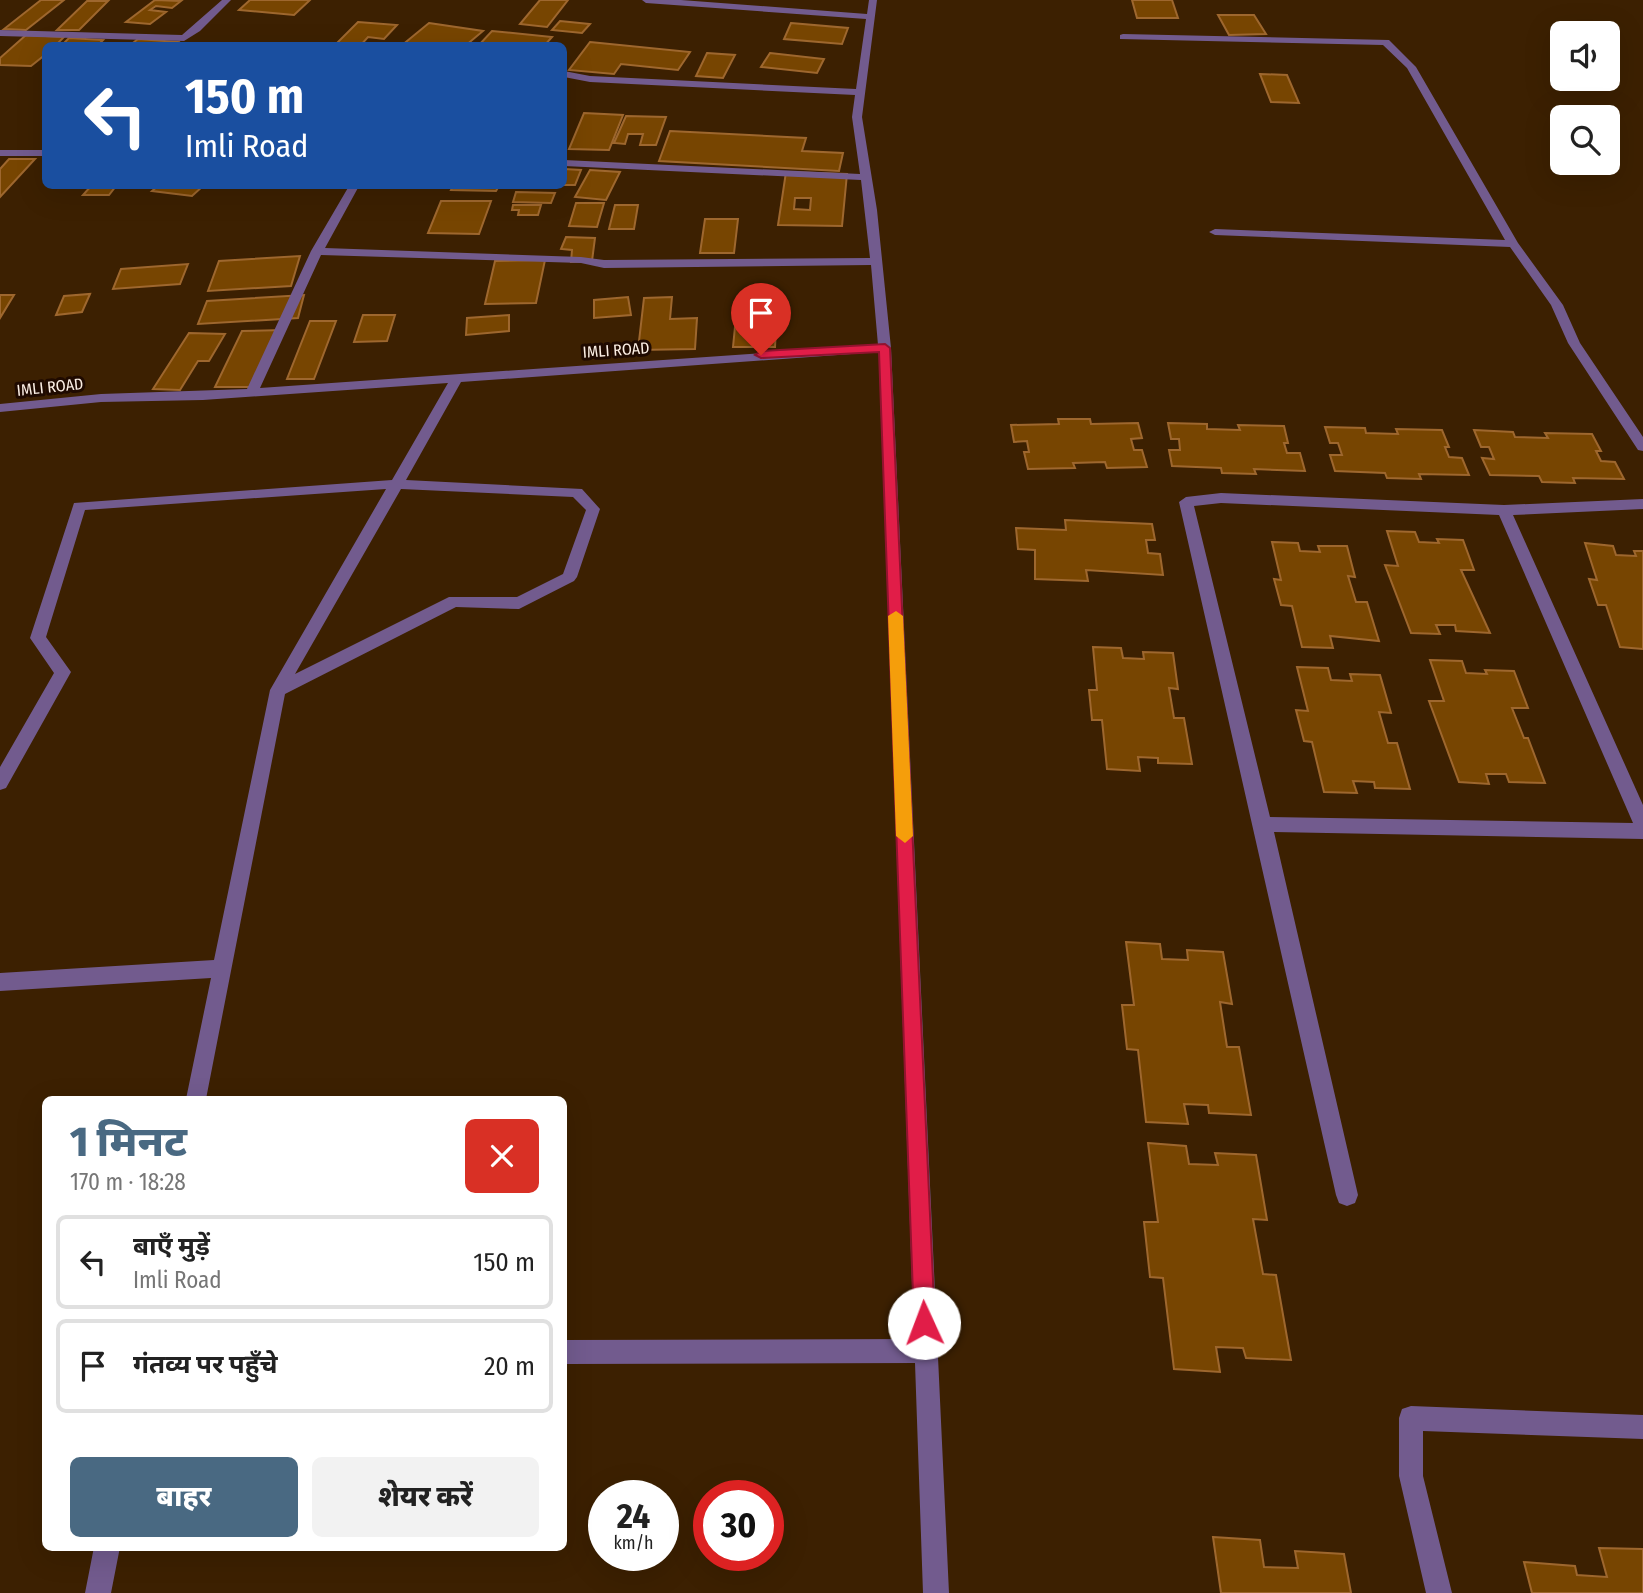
<!DOCTYPE html>
<html lang="hi">
<head>
<meta charset="utf-8">
<style>
  :root { --surface:#fff; --page:#f2f2f2; --text:#222; --muted:#767676; --line:#e0e0e0; --accent:#496982 }
  body { margin:0; font-family:"Fira Sans Condensed","Noto Sans Devanagari",sans-serif; background:var(--page); color:var(--text); height:100vh; display:flex; flex-direction:column; font-size:26px; white-space:nowrap }
  * { box-sizing:border-box; margin:0 }
  p { font-size:23px; color:var(--muted) }
  .icon { flex:none; width:38px; height:38px; fill:none; stroke:currentColor; stroke-width:2; stroke-linecap:round; stroke-linejoin:round }
  .map { position:relative; flex:1; overflow:hidden }
  .panel { position:absolute; left:42px; top:1096px; width:525px; height:455px; display:flex; flex-direction:column; background:var(--surface); border-radius:10px; box-shadow:0 7px 28px #0002 }
  .panel>* { flex:none }
  .guide { position:absolute; left:42px; top:42px; width:525px; height:147px; border-radius:10px; box-shadow:0 7px 28px #0002; background:#1a4fa0; color:#fff; overflow:hidden }
  .buttons { position:absolute; left:1550px; top:21px; display:grid; gap:14px }
  .buttons a { display:grid; place-items:center; width:70px; height:70px; border-radius:10px; background:var(--surface); box-shadow:0 7px 28px #0002; font-size:35px }
  .speed { position:absolute; left:588px; top:1480px; display:flex; gap:14px; font-size:35px; font-weight:700; text-align:center }
  .speed>* { display:grid; place-content:center; width:91px; height:91px; border-radius:50%; background:var(--surface); box-shadow:0 7px 28px #0002; line-height:1 }
  .speed small { font-size:18px; font-weight:400 }
  .speed .limit { border:10px solid #d22; background:#fff; color:#111 }
  .pin { position:absolute; display:grid; place-items:center; width:60px; height:60px; color:#fff; margin:-72px -30px; border-radius:50% 50% 50% 0; rotate:-45deg; box-shadow:0 0 7px #0007 }
  .pin .icon { rotate:45deg }
  .me { position:absolute; width:77px; margin:-38px; rotate:358deg; stroke-linejoin:round; filter:drop-shadow(0 0 5px #0008) }
  .turn { display:flex; align-items:center; gap:24px; height:147px; padding:0 28px; font-size:32px }
  .turn .icon { width:91px; height:91px; stroke-width:2.5 }
  .turn b { display:block; font-size:49px; line-height:60px }
  .round { display:grid; place-items:center; flex:none; width:74px; height:74px; border-radius:10px; background:var(--page) }
  .head { display:flex; align-items:center; justify-content:space-between; height:119px; padding:0 28px }
  h1 { font-size:42px; font-weight:800; line-height:52px; color:var(--accent) }
  .action { display:flex; gap:14px; margin-top:auto; padding:14px 28px }
  .action a { flex:1; height:80px; border-radius:10px; background:var(--accent); color:#fff; font-size:28px; font-weight:800; line-height:80px; text-align:center }
  .action a+a { background:var(--page); color:var(--text) }
  ul { padding:0; list-style:none }
  li { display:flex; align-items:center; gap:21px; height:94px; margin:0 14px 10px; padding:0 14px; border:4px solid var(--line); border-radius:10px }
  li div { flex:1 }
  li b { display:block; font-size:26px }
  li em { font-style:normal }
  .map>svg:first-child { display:block }
  .building { fill:#774501; stroke:#9e672e; stroke-width:2; fill-rule:evenodd }
  .lines { fill:none; stroke-linecap:round; stroke-linejoin:round }
  .street { fill:#725b8e; fill-rule:evenodd }
  .route { fill:#e11d48; stroke:#92132f; stroke-width:2 }
  .slow { fill:#f59e0b }
  .labels { text-anchor:middle; dominant-baseline:central; stroke-width:6; stroke-linejoin:round; paint-order:stroke }
  .far-street-label { font-size:16px; fill:#fcefe4; stroke:#1f0a00 }
</style>
</head>
<body>
<div class="map">
<svg width="1643" height="1593" viewBox="0 0 1643 1593">
  <rect width="100%" height="100%" fill="#3c2001"/>
  <path class="building" d="M41,0H64L26,30L4,29Z
    M155,0L181,1L172,8L156,6L150,10L166,12L150,24L126,22Z
    M250,0H310L294,15L239,10Z
    M540,0H568L547,27L520,24Z
    M1132,0H1172L1178,18H1137Z
    M87,1H108L79,30H57Z
    M1218,15H1254L1266,34L1229,35Z
    M560,21L590,24L582,33L552,30Z
    M358,22L397,25L384,39L368,37L360,46H334Z
    M429,23L483,31L465,46H401Z
    M791,23L848,28L842,44L784,39Z
    M492,31L552,37L544,46H478Z
    M26,35L64,37L55,46H46V54L31,66L0,65V58Z
    M69,38L103,40L97,46H61Z
    M138,39L178,42L173,46H129Z
    M590,42L690,52L678,70L621,64L614,74L569,70Z
    M707,53L735,55L723,78L696,76Z
    M770,53L824,59L817,73L761,67Z
    M1260,74L1287,75L1299,103L1271,102Z
    M584,113L623,115L609,150L569,149Z
    M626,116L666,117L656,145H640L643,134H628L625,144L614,143Z
    M670,131L806,138L802,151L843,153L839,171L659,161Z
    M9,159H35L0,197V169Z
    M564,169L581,170L575,185H564Z
    M590,170L620,172L606,200L575,197Z
    M786,172L847,174L842,226L778,225ZM795,198H811L810,210L794,209Z
    M91,186H116L109,195H83Z
    M158,186H203L192,196L152,191Z
    M453,186H499L496,191L451,190Z
    M516,192L555,193L551,203L513,202Z
    M441,201H491L479,234L428,233Z
    M576,203H604L597,227L569,226Z
    M513,205H541L538,215H518L519,210H512Z
    M615,205H638L634,229H609Z
    M705,219H738L734,253H700Z
    M566,237L595,238L592,261L571,262L572,250L561,249Z
    M300,256L291,286L208,291L219,261Z
    M545,260L536,303L485,304L495,261Z
    M188,264L180,284L113,289L121,269Z
    M753,293H778L775,347H733L738,297H753Z
    M90,294L82,312L56,315L64,296Z
    M0,295H14L0,318Z
    M304,295L298,318L198,324L207,301Z
    M628,297L631,315L594,318V300Z
    M672,297L670,319L697,318L695,349L638,350L644,298Z
    M363,315H395L387,341L354,342Z
    M509,315V331L466,335L467,318Z
    M310,321H336L314,379H287Z
    M283,330L257,387H215L242,331Z
    M189,333L225,334L209,361H198L180,390L153,389Z
    M1058,419H1090L1091,424L1138,423L1142,438L1131,439L1134,450H1142L1147,467L1107,468L1105,462L1073,463L1075,468L1028,469L1024,452H1029L1027,441L1014,442L1011,425L1059,424Z
    M1168,423L1207,424V429L1240,430L1238,425L1284,426L1288,443H1284L1287,453H1300L1305,471L1254,469L1256,474L1222,473L1221,468L1172,466L1169,450H1180L1179,439H1171Z
    M1325,427L1365,428L1366,433L1398,434L1396,429L1442,430L1449,447H1445L1449,457L1462,458L1469,475L1419,474L1421,479L1387,478L1385,473L1335,471L1330,455H1342L1338,443H1330Z
    M1474,430L1513,432L1515,437L1548,438L1545,433L1592,434L1601,451H1596L1601,461L1615,462L1624,479L1573,478L1575,483L1542,482L1539,476L1490,475L1482,458L1494,459L1489,447H1481Z
    M1065,520L1152,524L1155,540H1146L1148,553L1160,554L1163,575L1086,570L1088,581L1035,579V550L1018,549L1016,528L1066,530Z
    M1387,531L1415,532L1419,542L1439,543L1437,539L1463,540L1474,570H1461L1490,633L1456,631L1455,625H1436L1440,634L1411,633L1385,565L1398,566Z
    M1272,542L1298,543L1300,551L1320,552L1318,546H1347L1355,577L1348,576L1356,602H1367L1379,641L1330,636L1333,648L1302,647L1292,606L1281,605L1274,579L1281,580Z
    M1585,543L1613,546L1616,555L1636,556L1634,551H1643V649L1620,647L1606,605H1598L1589,579L1597,580Z
    M1093,647L1121,648L1123,658L1144,659L1143,652L1173,653L1178,689L1169,688L1174,718H1184L1192,764L1158,763V758L1138,757L1140,771L1107,769L1102,720H1092L1089,690H1097Z
    M1430,660L1462,661L1466,673L1487,674L1485,670L1514,671L1528,708H1512L1524,738H1528L1545,783L1509,782L1506,774H1486L1489,784L1459,782L1429,701H1444Z
    M1297,667L1328,668L1331,680L1352,681L1350,674L1380,675L1391,713L1379,712L1388,743H1397L1410,789L1375,788L1374,782L1353,781L1357,793L1324,792L1312,742L1304,741L1296,710L1308,711Z
    M1126,942L1160,944L1162,959L1188,960L1187,950L1223,952L1232,1004L1220,1002L1227,1047H1239L1251,1115L1209,1113L1208,1105L1184,1104L1188,1124L1146,1122L1138,1050L1127,1049L1122,1005H1134Z
    M1148,1143L1186,1146L1189,1164L1218,1165L1215,1153L1256,1155L1267,1220L1253,1219L1263,1274L1276,1275L1291,1360L1246,1358L1243,1348L1216,1347L1220,1372L1174,1369L1163,1278L1150,1277L1144,1222H1158Z
    M1213,1537L1260,1540L1264,1567L1298,1568L1295,1551L1344,1554L1351,1593H1221Z
    M1599,1548L1643,1549V1593H1532L1524,1562L1575,1566L1577,1575L1607,1577Z"/>
  <g class="lines">
    <path class="street" d="M222,0H231L200,31L184,41L0,36V30L182,35Z
      M642,0H681L867,14L869,0H877L862,117L877,210L891,348L949,1593H923L915,1363L564,1364V1340L914,1339L879,352L461,382L406,480L582,489L600,509L577,577L574,581L519,609L456,607L285,694L206,1099H186L211,978L0,991V973L214,960L270,690L386,489L85,510L46,637L71,672L6,788L0,790V767L54,673L30,638L74,503L392,480L448,383L203,400L101,402L0,412V404L101,394L247,389L311,251L349,186H359L325,248L581,257L604,260L870,258L861,180L564,166V160L860,174L852,117L855,95L590,82L564,77V71L590,76L856,89L866,19L646,3ZM321,255L581,263L604,268L871,265L878,345L260,388ZM401,489L573,497L586,510L563,574L517,597H449L295,674Z
      M1123,34L1389,40L1416,67L1518,243L1563,305L1580,343L1643,437V451L1638,450L1568,343L1551,305L1510,247L1215,235L1209,232L1215,229L1505,240L1407,68L1383,45L1120,39V35Z
      M0,150H46V156H0Z
      M1221,493L1504,505L1643,499V509L1513,515L1643,805V839L1274,832L1358,1195L1355,1203L1347,1206L1339,1203L1336,1195L1179,502L1186,497ZM1221,503L1499,515L1633,823L1270,817L1194,506Z
      M1411,1406L1643,1415V1439L1423,1431V1476L1452,1593H1426L1399,1476V1418L1402,1409Z
      M94,1547H120L111,1593H85Z"/>
  </g>
  <path class="route" d="M885,344L890,348L935,1323L932,1330L924,1333L917,1330L914,1323L879,352L761,358L755,355L761,351Z"/>
  <path class="slow" d="M896,611L903,616L913,836L905,843L896,836L888,616Z"/>
  <g class="labels">
    <g class="far-street-label">
      <text transform="translate(616 350) rotate(-4)">IMLI ROAD</text>
      <text transform="translate(50 387) rotate(-6)">IMLI ROAD</text>
    </g>
  </g>
</svg>
<div class="buttons">
<a><svg class="icon" aria-label="sound" viewBox="0 0 24 24"><path d="M4 9h4l5-4v14l-5-4H4zM17 9q2 3 0 6"/></svg></a>
<a><svg class="icon" aria-label="search" viewBox="0 0 24 24"><circle cx="10" cy="10" r="6"/><path d="M15 15l6 6"/></svg></a>
</div>
<div class="speed"><div>24<small>km/h</small></div><div class="limit">30</div></div>
<div class="pin" style="left:761px;top:355px;background:#d93025"><svg class="icon" aria-label="arrive" viewBox="0 0 24 24"><path d="M6 21V4h12l-3 4 3 4H6"/></svg></div>
<svg class="me" style="left:924px;top:1323px" viewBox="-20 -20 40 40"><circle r="19" fill="#fff"/><path d="M0-13L10 11 0 6-10 11z" fill="#e11d48"/></svg>
<div class="guide">
<div class="turn"><svg class="icon" aria-label="left" viewBox="0 0 24 24"><path d="M17 20v-9H6M10 6l-5 5 5 5"/></svg><div><b>150 m</b>Imli Road</div></div>
</div>
<section class="panel">
<div class="head"><div><h1>1 मिनट</h1><p>170 m · 18:28</p></div><a class="round" style="background:#d93025;color:#fff"><svg class="icon" aria-label="close" viewBox="0 0 24 24"><path d="M6 6l12 12M18 6L6 18"/></svg></a></div>
<ul>
<li><svg class="icon" aria-label="left" viewBox="0 0 24 24"><path d="M17 20v-9H6M10 6l-5 5 5 5"/></svg><div><b>बाएँ मुड़ें</b><p>Imli Road</p></div><em>150 m</em></li>
<li><svg class="icon" aria-label="arrive" viewBox="0 0 24 24"><path d="M6 21V4h12l-3 4 3 4H6"/></svg><div><b>गंतव्य पर पहुँचे</b></div><em>20 m</em></li>
</ul>
<div class="action"><a>बाहर</a><a>शेयर करें</a></div>
</section>
</div>
</body>
</html>
